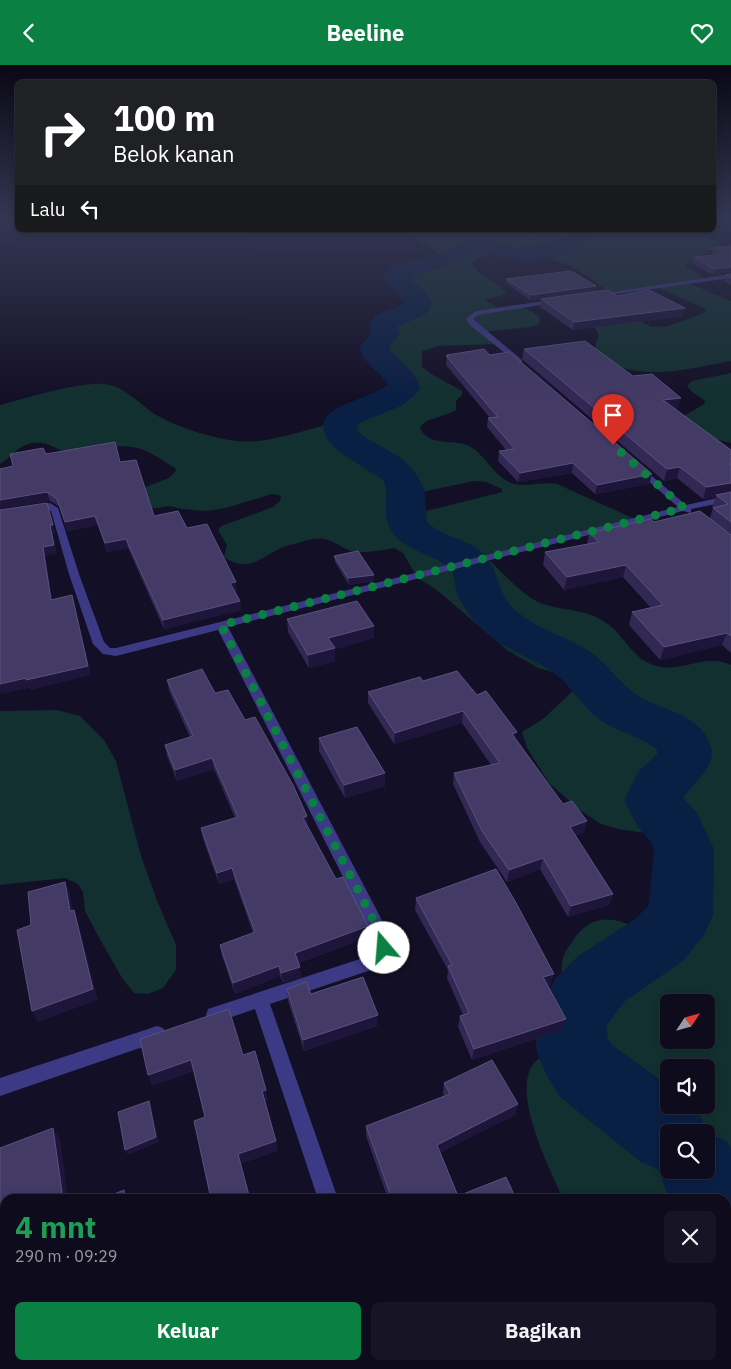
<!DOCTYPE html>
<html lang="id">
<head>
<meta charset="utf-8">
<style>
  :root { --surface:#0e0b1c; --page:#171425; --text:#f1f3f6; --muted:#9b9ba3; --line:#2e2b3b; --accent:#0b8043 }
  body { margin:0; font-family:"IBM Plex Sans",sans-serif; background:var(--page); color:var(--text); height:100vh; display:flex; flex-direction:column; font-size:19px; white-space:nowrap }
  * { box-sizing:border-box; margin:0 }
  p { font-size:16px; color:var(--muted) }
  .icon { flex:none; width:28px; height:28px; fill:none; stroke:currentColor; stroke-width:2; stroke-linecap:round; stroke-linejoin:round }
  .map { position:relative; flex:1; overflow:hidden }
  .sheet { position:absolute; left:0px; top:1129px; width:731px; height:176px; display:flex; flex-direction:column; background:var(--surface); border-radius:15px 15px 0 0; box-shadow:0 2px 8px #0003,0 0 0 1px var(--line) }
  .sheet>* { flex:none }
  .banner { position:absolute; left:15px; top:15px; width:701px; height:152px; border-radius:8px; box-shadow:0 2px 8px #0003,0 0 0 1px var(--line); background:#202124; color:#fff; overflow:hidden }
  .needle { width:32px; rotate:54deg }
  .fabs { position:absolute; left:660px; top:929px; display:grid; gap:10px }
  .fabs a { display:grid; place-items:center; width:55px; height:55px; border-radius:8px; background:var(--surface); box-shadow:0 2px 8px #0003,0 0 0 1px var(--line); font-size:25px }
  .pin { position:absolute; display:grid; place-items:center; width:42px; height:42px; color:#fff; margin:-51px -21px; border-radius:50% 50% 50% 0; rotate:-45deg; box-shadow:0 0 5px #0007 }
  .pin .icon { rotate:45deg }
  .me { position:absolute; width:55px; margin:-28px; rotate:342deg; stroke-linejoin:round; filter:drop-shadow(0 0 4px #0008) }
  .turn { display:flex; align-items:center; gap:18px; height:105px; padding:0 15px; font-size:22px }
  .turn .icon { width:65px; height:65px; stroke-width:2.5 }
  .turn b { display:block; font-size:35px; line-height:42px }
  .then { display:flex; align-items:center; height:48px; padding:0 15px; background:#0003; gap:10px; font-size:19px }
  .round { display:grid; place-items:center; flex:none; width:52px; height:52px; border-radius:8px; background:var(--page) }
  .head { display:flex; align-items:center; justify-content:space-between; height:85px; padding:0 15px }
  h1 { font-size:30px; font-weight:700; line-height:38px; color:#1e9e55 }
  .cta { display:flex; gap:10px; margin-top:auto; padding:10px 15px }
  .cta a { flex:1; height:58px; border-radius:8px; background:var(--accent); color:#fff; font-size:20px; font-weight:700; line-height:58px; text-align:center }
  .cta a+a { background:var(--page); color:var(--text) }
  header { display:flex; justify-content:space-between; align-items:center; height:65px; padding:0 15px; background:var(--accent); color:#fff; font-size:22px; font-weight:700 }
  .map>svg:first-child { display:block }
  .green { fill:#12302f; fill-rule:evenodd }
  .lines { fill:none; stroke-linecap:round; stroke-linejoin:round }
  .river { fill:#0a1f44; fill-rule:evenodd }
  .street { fill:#3d3a85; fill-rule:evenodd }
  .wall { fill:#312854 }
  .shaded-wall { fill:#1d163a }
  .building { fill:#433a66; stroke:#5a527e }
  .route { stroke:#0b8043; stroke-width:9; stroke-dasharray:0 16.2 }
</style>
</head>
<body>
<header><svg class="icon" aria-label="back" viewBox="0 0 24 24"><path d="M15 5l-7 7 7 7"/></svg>Beeline<svg class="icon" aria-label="heart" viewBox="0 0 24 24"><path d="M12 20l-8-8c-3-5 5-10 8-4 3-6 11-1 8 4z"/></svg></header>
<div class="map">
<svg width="731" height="1304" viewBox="0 0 731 1304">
  <rect width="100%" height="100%" fill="#130f26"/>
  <path class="green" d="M714,153H731V166L715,165L703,169L704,172L719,177L720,181L707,187L685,201L706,214L688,218L731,236V296C698,302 660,312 627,304C615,302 605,294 595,289C594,270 607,273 588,257L591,231L652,262L668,261L704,248L706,244L656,222L610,228C599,220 589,211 578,205C553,191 495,177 471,198C478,211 498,216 507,229L485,235L499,244C515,242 528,240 540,253L539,259L530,262L482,267L496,279L439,281L422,286V302L433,310L462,326V330L456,336V345C445,352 428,352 420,362C427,383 457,373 471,382C487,392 496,415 515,419C528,422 542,416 557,419L637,455L488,494C502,507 523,531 540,538C564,547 586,542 609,560C626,573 633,595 657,601C681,608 706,587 731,600V1304H637L636,1300H726V1134H563C550,1104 509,1025 535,997C540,991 564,985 573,981C569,956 557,918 563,893C564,888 569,881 572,877C596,838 629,858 659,875L681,849V824L684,784L660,770L618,764L601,759L581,746L549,718L527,683L522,667L543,654L576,623L574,615L568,611L538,603L507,585L438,526L417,512L403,488L394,483C382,485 368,488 356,487C343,485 336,476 324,474C315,472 303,477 294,479C266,484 253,512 224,492L227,480L218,465L221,461L273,442L280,436L281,432L279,430L272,429L226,443L206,446L182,444L170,441L143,445L128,429L169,413L176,406L175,403C144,383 137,378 99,383C90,385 78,389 68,387C55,385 47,375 32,378C18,381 11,392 0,399V340C28,333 77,317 104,319C123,320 141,340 156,350C181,364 230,380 258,376C285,373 313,363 339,356C359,341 387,341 404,323L403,316L376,289L375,282L386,268L383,261L385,257L417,243L419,238C413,227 400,223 396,211L403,205L444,193L406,166L407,165H498L510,171L564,165H714ZM474,416L486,417L502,424V427L406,451L407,430ZM669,938H706V975H669ZM669,1002H706V1040H669ZM669,1068H706V1105H669Z
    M731,308V378L706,372L674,357L704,339L705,336L691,326L687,321L692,316Z
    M57,645L80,651L104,675L116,696L141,791L158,838L176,880V905L163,923L148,929L134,928L122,913L97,869L85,846L83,827L78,819L65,813L0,820V646Z
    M100,1300H234V1304H99Z"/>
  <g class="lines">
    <path class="river" d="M575,165H599C582,189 544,198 516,195C504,194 493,189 482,188C469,187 457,197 446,201C434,206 421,207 409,213L425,226L432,238L426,249L397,262L400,268L390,282V286C401,297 417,308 420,323L415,330L401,341L359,358L357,360L358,366L363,371L403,394L415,407L424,423L427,457C442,472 467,473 483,488C498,504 497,525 511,541C532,563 564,570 589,586C608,599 620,620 640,632C666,647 700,648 711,682C717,702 692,719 683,733L697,748L714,784L713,850L704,870L683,896L625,936L606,961L608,974L612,980L669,1021V1040H695L708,1069L727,1076L731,1085V1167L726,1169V1134H669L658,1104L641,1097L560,1032L548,1013L537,988L534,961L555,914L577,892L635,854L649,840L654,784L651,777L638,762L624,735L639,706L657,689V685C641,671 620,668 603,657C583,644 573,622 554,608C532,592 503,585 483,565C473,556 464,543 458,531C454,522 456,510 449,503C430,486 403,487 390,463C381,448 391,431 383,415L338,386C293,342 363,339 388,320C381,306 362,299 360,282L372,267L369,261L375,251L406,238L384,216C385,212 384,208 387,205C396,196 415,195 427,192C445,187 460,177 479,175C491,173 504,180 517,181C536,182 560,178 575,165ZM669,1068H706V1105H669Z
      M619,1300H713L711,1304H617Z"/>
    <path class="street" d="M731,209V213L596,232L593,230Z
      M557,234L559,235V237L478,250L473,254L522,295V299H519L471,261L466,254L476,246Z
      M639,400L686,440L731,430V436L691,444V448L683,446L228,562L384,859L392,883L377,903L270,939L338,1134H318L255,944L214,958L208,956L206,950L208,944L214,942L366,892L375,881L370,865L218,565L116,591L103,589L93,579L69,509L51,446L48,444L0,452V446L50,438L58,443L79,509L104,577L110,583H116L678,442L636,405V401Z
      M157,961L163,963L166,969L163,975L0,1031V1013Z
      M369,1300H391L392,1304H370Z"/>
  </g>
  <path class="wall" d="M731,181L713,210L692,198L694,192L714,190L712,188L713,183Z
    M731,209V220L724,216L726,210Z
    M506,214L596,221L595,226L530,235L506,218Z
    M617,231L683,251L573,265L540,242L541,234Z
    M524,284L678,344H675L731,385V588L722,580L660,595L629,560L632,547L651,543L623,512L564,525L543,500L545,487L587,479L589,468L654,457L710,453L713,443L712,442L716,432L703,434L677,413L664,416L522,294Z
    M447,290H490L652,409L649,419L595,429L572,408L518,417L498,396L499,386L506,385L487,362L488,353H490L446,300Z
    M46,389L120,397L154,451L187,463L237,526L235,527L240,536L241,545L164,564L128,483L107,487L98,460L67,466L60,442L50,436L13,401Z
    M334,491L374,510V516L349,520L335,497Z
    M287,554L374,561V573L335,584V596L309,603L288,567Z
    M167,615L215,628L245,655L307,762L368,872L299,898L301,912L283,918L280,911L235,929L222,891L220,880L253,868L234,814L219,819L203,774L201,763L235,753L214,704L177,716L167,691L165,680L190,672L169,626Z
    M423,616L477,630L516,674L584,768L575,770L613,829L609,840L568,852L540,804L507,817L480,777L453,719L454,708L491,700L462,658L394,679L368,638V627Z
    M319,673L385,708V721L345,733L319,686Z
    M416,833L550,921H548L562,965L472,995L458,962L460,951L463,950L447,913L448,905L415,845Z
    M287,924L311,929L377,961L304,986L288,936Z
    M444,1018L518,1039L515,1050L440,1087L458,1131L516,1134H388L366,1071V1061L444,1031L443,1029Z"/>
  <path class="shaded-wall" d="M731,202V208L713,210L714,204Z
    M596,221L595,226L530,235L531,230Z
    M685,243L683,251L573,265L574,257Z
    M681,333L678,344L660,346L663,335Z
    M573,398L572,408L518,417L520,408Z
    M680,402L677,413L664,416L667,404Z
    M652,409L649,419L595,429L597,420Z
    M731,418V429L716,430V432L703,434L706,422Z
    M47,427L50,436L0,444V435Z
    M95,451L98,460L67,466L65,457Z
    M50,460H53L56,469H53L57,489L45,491L54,544L51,535L43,482Z
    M126,474L128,483L107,487L105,478Z
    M626,500L623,512L564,525L567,512Z
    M374,510V516L349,520L348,513Z
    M236,517L237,526L231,527L230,518Z
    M72,530L91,610L30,625L29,623L0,629V619Z
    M240,536L241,545L164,564L163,555Z
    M374,561V573L335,584V596L309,603L308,590L328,573Z
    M727,568L722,580L660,595L664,582Z
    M463,646L462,658L394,679L395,668Z
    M517,667L515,679L512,669Z
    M212,693L214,704L177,716L175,705Z
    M385,708V721L345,733L344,720Z
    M307,751L308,763L303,753Z
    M587,756L584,768L567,773L570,762Z
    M543,793L540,804L507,817L509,805Z
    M232,803L234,814L219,819L217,808Z
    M65,817L70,828L75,858L70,846Z
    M613,829L609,840L568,852L571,841Z
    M74,845L78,857L98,935L38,957L32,946Z
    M368,861V872L296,899L295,888Z
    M279,901L280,911L235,929L233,918Z
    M300,902L301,912L283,918L281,908Z
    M554,909L550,921L540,924L543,912Z
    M378,950L377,961L304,986L303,975Z
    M566,954L562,965L472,995L474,984Z
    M191,995L195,1006L152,1021L148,1010Z
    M266,1025L268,1036L264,1037L262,1026Z
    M149,1036L151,1041L159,1077L128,1090L125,1085Z
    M518,1039L515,1050L436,1090L437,1080Z
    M53,1063L60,1074L68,1134H63Z
    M276,1076L278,1086L241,1099L238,1089Z
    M124,1125L129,1134H126Z
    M5,1166V1178L0,1180V1168Z
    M38,1300H45L46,1304H38Z
    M306,1300H320L312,1304H298Z"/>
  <path class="building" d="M731,181V202L714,204L694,192L724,189L713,183Z
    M571,206L596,221L531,230L506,214Z
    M731,209V213L726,210Z
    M607,225L617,231L649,225L685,243L574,257L541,234Z
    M585,276L633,311L652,309L681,333L663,335L731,385V399H730L731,401V418L706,422L680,402L667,404L524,284Z
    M484,284L490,290L509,287L652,409L597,420L573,398L520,408L499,386L515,384L488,353L498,352L446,291H448L447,290Z
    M115,377L120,397L136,395L154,451L178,446L187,463L207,459L236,517L230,518L240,536L163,555L126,474L105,478L95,451L65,457L57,434L47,427L0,435V404L13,401L10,389L43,383L46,389Z
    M731,427V457L713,443L728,439L716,430Z
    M47,438L53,460H50L54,480L43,482L51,535L72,530L88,601L26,615V613L0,619V445Z
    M700,446L731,470V571L727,568L664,582L632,547L663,540L626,500L567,512L545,487L599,477L589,468L651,454L654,457Z
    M358,486L374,510L348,513L334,491Z
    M357,536L374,561L328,573L335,583L308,590L287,554Z
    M202,604L215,628L228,625L245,655L255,652L293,720L307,751L303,753L336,814L343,812L368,861L295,888L300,902L281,908L279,901L233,918L220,880L255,867L232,803L217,808L201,763L238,752L212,693L175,705L165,680L193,671L167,615Z
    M457,606L477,630L486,626L517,667L512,669L563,739L572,736L587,756L570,762L613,829L571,841L543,793L509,805L482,766L454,708L500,698L463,646L395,668L368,627L420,612L423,616Z
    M357,662L385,708L344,720L319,673Z
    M496,804L515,836L554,909L543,912L566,954L474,984L460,951L469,948L448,901L452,900L416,833Z
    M65,817L70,846L74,845L93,924L32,946L17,865L31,860L28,827Z
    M363,912L378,950L303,975L287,924L306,917L311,929Z
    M229,944L243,990L255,986L266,1025L262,1026L276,1076L238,1089L250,1134H211L194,1056L205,1052L191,995L148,1010L140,974Z
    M492,995L518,1039L437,1080L458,1131L506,1112L516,1134H392L366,1061L450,1029L444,1018Z
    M149,1036L156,1072L125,1085L118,1047Z
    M53,1063L63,1134H5V1166L0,1168V1083Z
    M124,1125L126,1134H102Z
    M5,1281V1300H38V1304H0V1283Z
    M253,1300H306L298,1304H254Z
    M579,1300H617L620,1304H574Z"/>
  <linearGradient id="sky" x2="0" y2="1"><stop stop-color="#0a0815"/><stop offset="0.46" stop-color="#333752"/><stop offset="1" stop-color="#333752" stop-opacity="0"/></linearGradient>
  <rect width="731" height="335" fill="url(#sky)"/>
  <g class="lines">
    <path class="route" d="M384,883L378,864L221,560L684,443L613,380"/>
  </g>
</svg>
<div class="fabs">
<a><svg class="needle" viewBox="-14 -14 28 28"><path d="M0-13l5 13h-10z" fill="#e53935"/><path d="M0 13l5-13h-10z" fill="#9b9ba3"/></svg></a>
<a><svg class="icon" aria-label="sound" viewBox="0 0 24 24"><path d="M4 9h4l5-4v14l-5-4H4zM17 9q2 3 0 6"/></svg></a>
<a><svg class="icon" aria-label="search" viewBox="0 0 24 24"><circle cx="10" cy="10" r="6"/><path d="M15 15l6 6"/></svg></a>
</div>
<div class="pin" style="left:613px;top:380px;background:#d93025"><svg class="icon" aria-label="arrive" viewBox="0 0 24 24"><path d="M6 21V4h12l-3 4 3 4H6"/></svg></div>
<svg class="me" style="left:384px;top:883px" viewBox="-20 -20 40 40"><circle r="19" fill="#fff"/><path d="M0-13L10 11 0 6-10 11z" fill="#0b8043"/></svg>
<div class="banner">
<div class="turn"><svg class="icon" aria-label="right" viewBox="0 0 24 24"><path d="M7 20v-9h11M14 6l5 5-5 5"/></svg><div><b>100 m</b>Belok kanan</div></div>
<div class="then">Lalu<svg class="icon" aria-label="left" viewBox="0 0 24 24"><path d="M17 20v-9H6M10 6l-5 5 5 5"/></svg></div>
</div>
<section class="sheet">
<div class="head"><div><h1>4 mnt</h1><p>290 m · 09:29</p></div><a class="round"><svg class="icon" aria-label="close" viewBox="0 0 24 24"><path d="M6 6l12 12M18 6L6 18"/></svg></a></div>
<div class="cta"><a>Keluar</a><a>Bagikan</a></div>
</section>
</div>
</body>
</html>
